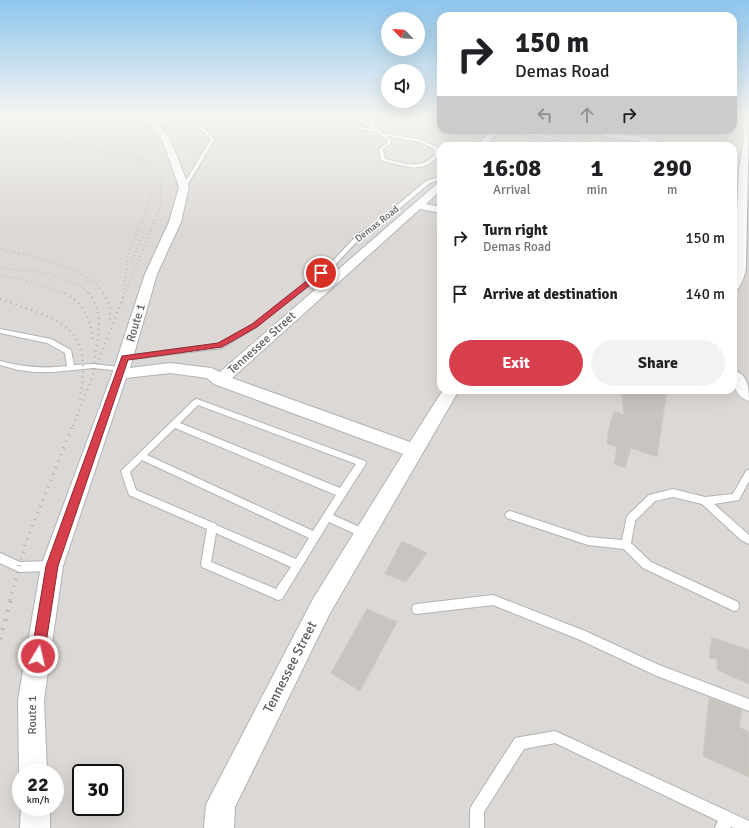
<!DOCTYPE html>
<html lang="en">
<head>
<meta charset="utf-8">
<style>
  :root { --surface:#fff; --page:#f2f2f2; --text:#202124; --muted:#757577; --accent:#d63f4b }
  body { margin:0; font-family:Signika,sans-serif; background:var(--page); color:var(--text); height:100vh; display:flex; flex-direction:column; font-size:15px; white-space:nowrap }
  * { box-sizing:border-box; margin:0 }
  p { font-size:13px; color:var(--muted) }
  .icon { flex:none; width:22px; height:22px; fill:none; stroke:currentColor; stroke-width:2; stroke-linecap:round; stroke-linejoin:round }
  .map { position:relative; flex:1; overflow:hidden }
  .drawer { position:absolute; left:437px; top:142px; width:300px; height:252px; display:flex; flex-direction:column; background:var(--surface); border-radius:12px; box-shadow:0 4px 16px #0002 }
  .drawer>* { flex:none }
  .banner { position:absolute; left:437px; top:12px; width:300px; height:122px; border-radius:12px; box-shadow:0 4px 16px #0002; background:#fff; color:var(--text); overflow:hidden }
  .needle { width:26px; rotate:295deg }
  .fabs { position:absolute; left:381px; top:12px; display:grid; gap:8px }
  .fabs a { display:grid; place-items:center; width:44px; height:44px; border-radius:50%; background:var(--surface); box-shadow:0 4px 16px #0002; font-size:20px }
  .speed { position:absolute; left:12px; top:764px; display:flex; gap:8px; font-size:20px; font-weight:700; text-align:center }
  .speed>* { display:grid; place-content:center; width:52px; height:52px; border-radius:50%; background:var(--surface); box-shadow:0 4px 16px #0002; line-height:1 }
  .speed small { font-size:10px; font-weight:400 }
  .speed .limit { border:2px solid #111; border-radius:6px; background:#fff; color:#111 }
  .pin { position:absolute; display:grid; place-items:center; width:34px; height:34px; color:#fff; margin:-17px; border:2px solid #fff; border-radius:50%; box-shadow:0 1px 4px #0007 }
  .me { position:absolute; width:44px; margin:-22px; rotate:9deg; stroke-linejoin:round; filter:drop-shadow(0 0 3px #0008) }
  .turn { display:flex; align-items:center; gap:14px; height:84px; padding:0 12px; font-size:18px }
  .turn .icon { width:52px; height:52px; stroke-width:2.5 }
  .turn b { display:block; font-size:28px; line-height:34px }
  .lanes { display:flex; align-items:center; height:38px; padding:0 12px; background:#0003; justify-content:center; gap:20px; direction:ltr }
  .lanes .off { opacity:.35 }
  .eta { display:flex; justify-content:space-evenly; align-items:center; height:68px; text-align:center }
  .eta b { font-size:24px; font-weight:700; line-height:28px }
  .primary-button { display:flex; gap:8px; margin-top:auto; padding:8px 12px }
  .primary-button a { flex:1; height:46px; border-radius:24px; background:var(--accent); color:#fff; font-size:16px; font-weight:700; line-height:46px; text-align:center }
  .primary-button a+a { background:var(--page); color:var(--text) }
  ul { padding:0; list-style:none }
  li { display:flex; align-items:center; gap:12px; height:56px; padding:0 12px }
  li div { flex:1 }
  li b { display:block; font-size:15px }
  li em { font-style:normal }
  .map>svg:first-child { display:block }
  .industrial { fill:#dbd8d5; fill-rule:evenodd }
  .building { fill:#c8c4c0; stroke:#d0c9c2 }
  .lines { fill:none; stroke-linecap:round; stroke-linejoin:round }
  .lane-casing { stroke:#b0b4b7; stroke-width:2 }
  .street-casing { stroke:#b0b4b7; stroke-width:2 }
  .lane { fill:#fff; fill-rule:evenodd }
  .street { fill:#fff; fill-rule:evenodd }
  .rail-far4 { stroke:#b1b2b2; stroke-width:1.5; stroke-dasharray:0.5 2.5; stroke-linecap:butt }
  .rail-far3 { stroke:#b1b2b2; stroke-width:2; stroke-dasharray:0.5 3.5; stroke-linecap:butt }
  .rail-far2 { stroke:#b1b2b2; stroke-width:2.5; stroke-dasharray:1 4.5; stroke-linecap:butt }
  .rail-far1 { stroke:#b1b2b2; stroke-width:3.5; stroke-dasharray:1 6; stroke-linecap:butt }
  .rail { stroke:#b1b2b2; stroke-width:4.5; stroke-dasharray:1.5 8; stroke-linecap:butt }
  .route { fill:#d63f4b; stroke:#8b2931 }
  .labels { text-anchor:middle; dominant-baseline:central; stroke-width:3; stroke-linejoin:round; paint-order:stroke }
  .far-street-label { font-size:10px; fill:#5b5f62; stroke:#fff }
  .street-label { font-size:12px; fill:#5b5f62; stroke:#fff }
  .near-street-label { font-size:14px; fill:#5b5f62; stroke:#fff }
</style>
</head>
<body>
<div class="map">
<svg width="749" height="828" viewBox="0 0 749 828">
  <rect width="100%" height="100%" fill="#ece9e3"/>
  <path class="industrial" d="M0,115H441V130H733V115H749V828H0ZM441,146H733V390H441ZM21,773H55V807H21ZM81,773H115V807H81Z"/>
  <path class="building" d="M621,390H667L657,457L631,448L625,468L614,464L617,447L607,444L609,428L614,411L624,415Z
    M402,541L427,553L406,582L385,574Z
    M367,609L397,622L360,691L331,673Z
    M712,637L749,650V684L717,670V659L709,658Z
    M709,698L742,710L739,727L749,732V777L703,756Z"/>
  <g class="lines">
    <g class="lane-casing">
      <path id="lane" d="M177,115H183L179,117L203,128L215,139L186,187L184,188L182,187L211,139L200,129L176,118L155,126L152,125Z
        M278,115H287L373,129L351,115H356L370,124C372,118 377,115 383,115L375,122L373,126L383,133L422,140L437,147L439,155C422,175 406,166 383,161L381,160L379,149L387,143V140L376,132ZM387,136L420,142L434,149L435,155C418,171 406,163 385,159L383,149L391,143V140Z
        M500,130H510L584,142L582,143Z
        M441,177V179L430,183L382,223L361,237L334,266L256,327L222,348L125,360L121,358L125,356L218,344L252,325L330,264L357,235L378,221L426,181Z
        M0,329L51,339L71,350L74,365L93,364L121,367L125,369L121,371L93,368L53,372H35L18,370L0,365V361C23,367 44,369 67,366L65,353L47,343L0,333Z
        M197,399L365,461L366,463L365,465L333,515L368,531L370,534L368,537L365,538L362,537L329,522L282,599L278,600L202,567L201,564L207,529L129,495L121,471L194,400ZM198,405L356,464L340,488L180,423ZM175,428L336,495L313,531L147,455ZM142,460L309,538L296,559L216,525L215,523L211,522L136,490L130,472ZM216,533L291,567L276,589L211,562Z
        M749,470V481L739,500L714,504L749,535V544L741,540L702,504L673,497L655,501L635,521L631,543L651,562L738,602L739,606L738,610L734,611L643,568L624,549L588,545L507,518L505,515L507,512L510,511L588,537L622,540L627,516L649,495L673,489L705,497L733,494L746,471Z
        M0,553L20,562L51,561L55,563L56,566L55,569L51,571L19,572L0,563Z
        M493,595L585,631L659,665L749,699V711L657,676L578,639L493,605L417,614L413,613L412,609L413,605L417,604Z
        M555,731L749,821V828H734L731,827L730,828H715L718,821L555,743L524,749L484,812V828H470V810L472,805L515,738Z"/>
    </g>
    <g class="street-casing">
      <path id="street" d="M143,115H151L170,139L189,187L181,222L157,274L130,368L170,363L211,368L220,372L438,183L441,182V190L426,204L441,207V213L420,209L232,378L410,442L443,390H459L329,615L235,807L234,828H204L206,805L211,795L313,599L403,454L214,384L207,378L170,373L126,378L63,566L44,700L47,773H21V778L19,773L18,700L41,566L112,374L145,274L169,222L179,187L162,139Z
        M743,115H749L746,268C745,276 742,282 738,289L733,290L739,169L744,138Z
        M491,130H500L486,146H477Z
        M604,133L638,136L664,144L665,146H652L637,141L607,137H604L603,135Z
        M733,370C748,374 749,387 749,401C734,396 733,383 733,370Z
        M21,806V807H50V828H20Z"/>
    </g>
    <use href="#lane" class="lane"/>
    <use href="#street" class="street"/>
    <path class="rail-far4" d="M0,128L136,158C158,167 163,168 161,193
      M132,161C144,169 153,177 151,193"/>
    <path class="rail-far3" d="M0,249C28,254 89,268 104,294
      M131,263L145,230
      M0,268C29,271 67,271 89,294
      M0,275L36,282L66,294
      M124,289L128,255L145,214L151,192
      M125,294L160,208L161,192"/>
    <path class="rail-far2" d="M65,293C83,303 91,319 93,340
      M88,293C106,312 97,340 94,363
      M103,293L110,305V321
      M0,299C63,321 95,325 79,403
      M73,426L125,293"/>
    <path class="rail-far1" d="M10,600L26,542L73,425"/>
    <path class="rail" d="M0,639L11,599"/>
  </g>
  <linearGradient id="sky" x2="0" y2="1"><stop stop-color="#8fc6ed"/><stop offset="0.5" stop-color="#f6f5f2"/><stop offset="1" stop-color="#f6f5f2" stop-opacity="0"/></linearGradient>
  <rect width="749" height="231" fill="url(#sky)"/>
  <path class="route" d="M319,271L325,273L257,327L222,347L128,360L58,566L44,656L42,660L38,662L33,660L31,656L46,566L122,356L218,343L252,324Z"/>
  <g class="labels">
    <g class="far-street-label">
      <text transform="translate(377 224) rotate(-38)">Demas Road</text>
    </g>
    <g class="street-label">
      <text transform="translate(136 323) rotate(-73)">Route 1</text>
      <text transform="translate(262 343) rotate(-42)">Tennessee Street</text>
      <text transform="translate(32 715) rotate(-90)">Route 1</text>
    </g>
    <g class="near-street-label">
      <text transform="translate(290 667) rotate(-63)">Tennessee Street</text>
    </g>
  </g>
</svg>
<div class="fabs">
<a><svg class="needle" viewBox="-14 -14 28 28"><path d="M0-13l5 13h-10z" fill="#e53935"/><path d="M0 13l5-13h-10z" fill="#757577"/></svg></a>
<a><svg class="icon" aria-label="sound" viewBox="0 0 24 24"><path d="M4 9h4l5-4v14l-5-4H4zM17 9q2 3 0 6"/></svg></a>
</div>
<div class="speed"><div>22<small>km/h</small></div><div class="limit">30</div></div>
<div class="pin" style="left:321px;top:273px;background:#d93025"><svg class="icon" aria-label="arrive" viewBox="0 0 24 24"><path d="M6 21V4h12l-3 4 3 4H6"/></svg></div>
<svg class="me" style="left:38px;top:656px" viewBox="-20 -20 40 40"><circle r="17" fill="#d63f4b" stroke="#fff" stroke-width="3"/><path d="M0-11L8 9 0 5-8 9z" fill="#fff"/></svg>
<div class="banner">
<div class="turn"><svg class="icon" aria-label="right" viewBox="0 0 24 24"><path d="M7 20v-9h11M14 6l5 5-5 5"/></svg><div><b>150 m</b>Demas Road</div></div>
<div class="lanes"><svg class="icon off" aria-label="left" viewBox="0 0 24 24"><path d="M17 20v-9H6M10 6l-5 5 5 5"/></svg><svg class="icon off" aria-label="ahead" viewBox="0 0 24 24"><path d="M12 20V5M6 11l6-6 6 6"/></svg><svg class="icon" aria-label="right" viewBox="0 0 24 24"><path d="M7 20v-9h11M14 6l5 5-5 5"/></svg></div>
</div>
<section class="drawer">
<div class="eta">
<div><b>16:08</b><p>Arrival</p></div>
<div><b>1</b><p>min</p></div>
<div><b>290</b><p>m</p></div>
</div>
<ul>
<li><svg class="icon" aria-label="right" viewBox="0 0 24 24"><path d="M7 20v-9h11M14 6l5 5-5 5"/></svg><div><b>Turn right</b><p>Demas Road</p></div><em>150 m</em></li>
<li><svg class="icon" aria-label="arrive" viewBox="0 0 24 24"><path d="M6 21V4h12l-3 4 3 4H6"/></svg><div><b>Arrive at destination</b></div><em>140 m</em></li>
</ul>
<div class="primary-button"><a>Exit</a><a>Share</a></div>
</section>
</div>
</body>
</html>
